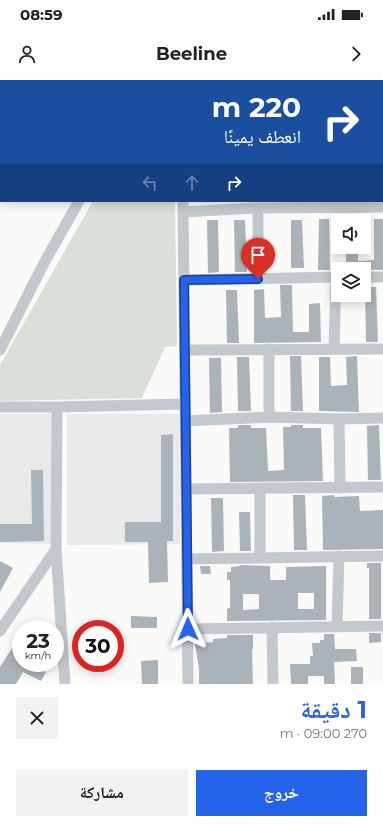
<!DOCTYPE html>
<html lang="ar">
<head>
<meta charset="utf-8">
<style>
  :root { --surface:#fff; --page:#f2f2f2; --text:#222; --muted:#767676; --accent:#2563eb }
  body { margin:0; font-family:Montserrat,"Noto Naskh Arabic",sans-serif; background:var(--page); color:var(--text); direction:rtl; height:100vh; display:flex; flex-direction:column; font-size:15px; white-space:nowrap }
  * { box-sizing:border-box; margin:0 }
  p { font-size:13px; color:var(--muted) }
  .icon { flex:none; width:22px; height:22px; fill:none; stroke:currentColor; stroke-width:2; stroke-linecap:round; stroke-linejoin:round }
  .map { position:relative; height:604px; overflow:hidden; direction:ltr }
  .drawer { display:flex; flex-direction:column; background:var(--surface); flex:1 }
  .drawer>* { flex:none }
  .top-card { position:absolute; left:0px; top:0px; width:383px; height:122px; box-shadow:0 2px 10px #0003; direction:rtl; background:#1a4fa0; color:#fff; overflow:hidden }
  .buttons { position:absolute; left:331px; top:134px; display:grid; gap:8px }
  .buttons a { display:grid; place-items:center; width:40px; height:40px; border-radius:0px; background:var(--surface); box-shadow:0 2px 10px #0003; font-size:20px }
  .speed { position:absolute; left:12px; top:540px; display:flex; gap:8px; font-size:20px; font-weight:700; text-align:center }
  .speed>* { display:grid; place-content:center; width:52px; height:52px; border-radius:50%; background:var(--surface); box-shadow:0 2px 10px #0003; line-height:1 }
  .speed small { font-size:10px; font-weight:400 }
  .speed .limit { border:6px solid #d22; background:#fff; color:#111 }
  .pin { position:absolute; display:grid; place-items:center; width:34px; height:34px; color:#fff; margin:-41px -17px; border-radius:50% 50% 50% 0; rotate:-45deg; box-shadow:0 0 4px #0007 }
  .pin .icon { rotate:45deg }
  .me { position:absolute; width:44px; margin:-22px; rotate:359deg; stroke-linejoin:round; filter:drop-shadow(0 0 3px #0008) }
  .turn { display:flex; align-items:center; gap:14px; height:84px; padding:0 16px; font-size:18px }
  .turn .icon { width:52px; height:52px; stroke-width:2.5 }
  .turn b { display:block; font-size:28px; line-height:34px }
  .lanes { display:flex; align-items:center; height:38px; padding:0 16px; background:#0003; justify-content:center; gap:20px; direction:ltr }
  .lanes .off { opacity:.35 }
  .round { display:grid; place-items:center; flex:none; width:42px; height:42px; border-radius:0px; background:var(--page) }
  .summary { display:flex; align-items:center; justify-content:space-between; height:68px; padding:0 16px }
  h1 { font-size:24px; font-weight:700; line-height:30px; color:var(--accent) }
  .action { display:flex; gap:8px; margin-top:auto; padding:8px 16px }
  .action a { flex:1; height:46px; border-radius:0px; background:var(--accent); color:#fff; font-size:16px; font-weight:700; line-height:46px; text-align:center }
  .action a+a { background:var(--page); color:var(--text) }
  .status { display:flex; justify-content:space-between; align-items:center; height:28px; padding:0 20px; background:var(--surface); direction:ltr }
  .status svg { height:11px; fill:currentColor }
  header { display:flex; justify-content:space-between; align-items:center; height:52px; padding:0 16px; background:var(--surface); font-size:18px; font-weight:700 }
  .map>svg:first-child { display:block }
  .built { fill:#e8e9e9 }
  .green { fill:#dadfd7 }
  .building { fill:#aab3b9; fill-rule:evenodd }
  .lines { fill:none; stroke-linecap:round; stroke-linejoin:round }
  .street { stroke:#c3c8cc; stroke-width:11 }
  .route-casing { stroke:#184099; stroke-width:10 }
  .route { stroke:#2563eb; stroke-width:7 }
</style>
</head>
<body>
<div class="status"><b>08:59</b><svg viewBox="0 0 49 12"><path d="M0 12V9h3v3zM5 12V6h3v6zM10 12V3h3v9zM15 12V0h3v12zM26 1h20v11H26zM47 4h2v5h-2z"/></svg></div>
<header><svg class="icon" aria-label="forward" viewBox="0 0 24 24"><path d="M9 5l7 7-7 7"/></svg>Beeline<svg class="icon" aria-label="person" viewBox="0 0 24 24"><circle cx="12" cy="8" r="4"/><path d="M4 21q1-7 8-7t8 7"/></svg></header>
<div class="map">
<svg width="383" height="604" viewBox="0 0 383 604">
  <rect width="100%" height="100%" fill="#fafaf8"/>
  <path class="built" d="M0,334H51V464L0,463Z
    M67,334H179L180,464L67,465Z"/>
  <path class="green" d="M93,121H175L177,266L165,267L142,318L0,321V285Z"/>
  <path class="building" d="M319,139H329L330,190H318Z
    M374,139H383V190L346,189V168L358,167V181L374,180Z
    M207,140H218L219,192L208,193Z
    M234,140H245L247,192H235Z
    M291,140H302L304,188H291Z
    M280,205H292L293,252H309V224L320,223L321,262L254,263V210L264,209L265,238L281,237Z
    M365,207H376L378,262H366Z
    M226,210H237L239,263H227Z
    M290,276H301L303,331H291Z
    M357,276L359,332L319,331V277H330L331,306L347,305L346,277Z
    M237,277H249L251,331H238Z
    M209,278H221L222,332L210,333Z
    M238,345H251V348H266L268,391L284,390L283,347H291V345H303V348H321L323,401L230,402L229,348H238Z
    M379,345L381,400H368L367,346Z
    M173,354V461H167L168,502L149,503L148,462H125V442H161V355Z
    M31,390H43L44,461L0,462V444H32Z
    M293,415H305L307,470H294Z
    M334,415V417L359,416L360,431L383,430V469L323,470L322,416Z
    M211,418H223L224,471L212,472Z
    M239,432H250L251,471H240Z
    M0,481L13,488L0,512Z
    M367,483H381V539H369V488H367Z
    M240,485L270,486V500H286V487L326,486V540L227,541V529L230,528V500H227V492H231V487L240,486ZM298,513H314V529H298ZM243,514H259V529L243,530Z
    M200,486H210L211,494H201Z
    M131,536L157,537V548H131Z
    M369,553H381V562L369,563Z
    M21,554V583H28L46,592L41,601L23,592L16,604H0V587Z
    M324,554H334L335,569H356L357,581L334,582L335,604H324V596H308V604H291L290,584H310V576H313L312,563H320V560H324Z
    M227,555H253V569H252L253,604H199V589L195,564L213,562V559L227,558Z
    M158,580V604H142L141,581Z
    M351,587H363V604H351Z"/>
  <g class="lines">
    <path class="street" d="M146,1V0
      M182,1V0
      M257,1V0
      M382,59H383
      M183,121L188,604
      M258,128V199
      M183,132L258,128L383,127
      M364,197H383
      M184,200L338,197
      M269,269V337
      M334,269L336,197
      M0,270L44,183L79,121
      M186,270L383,269
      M0,327H57L185,324
      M57,327L56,469L65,604
      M339,339L340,408
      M186,341L269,337L339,339L383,338
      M187,409L383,407
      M260,409V477
      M187,479L383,476
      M337,546L339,476
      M272,547L273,604
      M188,549L383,546
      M0,551L56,469"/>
  </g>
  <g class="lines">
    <g class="route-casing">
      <path id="route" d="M188,549L184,200L258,199"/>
    </g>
    <use href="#route" class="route"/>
  </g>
</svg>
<div class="buttons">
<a><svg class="icon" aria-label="sound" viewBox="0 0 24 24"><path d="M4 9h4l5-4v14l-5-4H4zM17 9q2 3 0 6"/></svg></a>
<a><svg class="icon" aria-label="layers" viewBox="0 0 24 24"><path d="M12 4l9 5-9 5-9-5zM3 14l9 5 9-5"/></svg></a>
</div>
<div class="speed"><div>23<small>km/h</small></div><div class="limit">30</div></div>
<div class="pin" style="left:258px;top:199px;background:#d93025"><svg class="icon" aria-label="arrive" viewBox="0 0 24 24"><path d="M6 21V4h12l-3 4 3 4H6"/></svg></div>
<svg class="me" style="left:188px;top:549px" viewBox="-20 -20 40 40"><path d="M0-17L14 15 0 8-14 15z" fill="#2563eb" stroke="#fff" stroke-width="4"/></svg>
<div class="top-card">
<div class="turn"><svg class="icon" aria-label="right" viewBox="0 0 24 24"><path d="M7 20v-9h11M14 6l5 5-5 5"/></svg><div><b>220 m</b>انعطف يمينًا</div></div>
<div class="lanes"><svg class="icon off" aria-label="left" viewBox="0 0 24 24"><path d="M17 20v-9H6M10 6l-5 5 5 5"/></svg><svg class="icon off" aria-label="ahead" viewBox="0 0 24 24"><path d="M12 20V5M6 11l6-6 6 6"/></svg><svg class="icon" aria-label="right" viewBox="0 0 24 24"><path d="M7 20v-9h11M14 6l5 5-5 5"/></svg></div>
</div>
</div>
<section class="drawer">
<div class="summary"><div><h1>1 دقيقة</h1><p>270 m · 09:00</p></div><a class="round"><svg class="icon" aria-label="close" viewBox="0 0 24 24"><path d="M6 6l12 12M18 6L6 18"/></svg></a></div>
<div class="action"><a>خروج</a><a>مشاركة</a></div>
</section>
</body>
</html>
